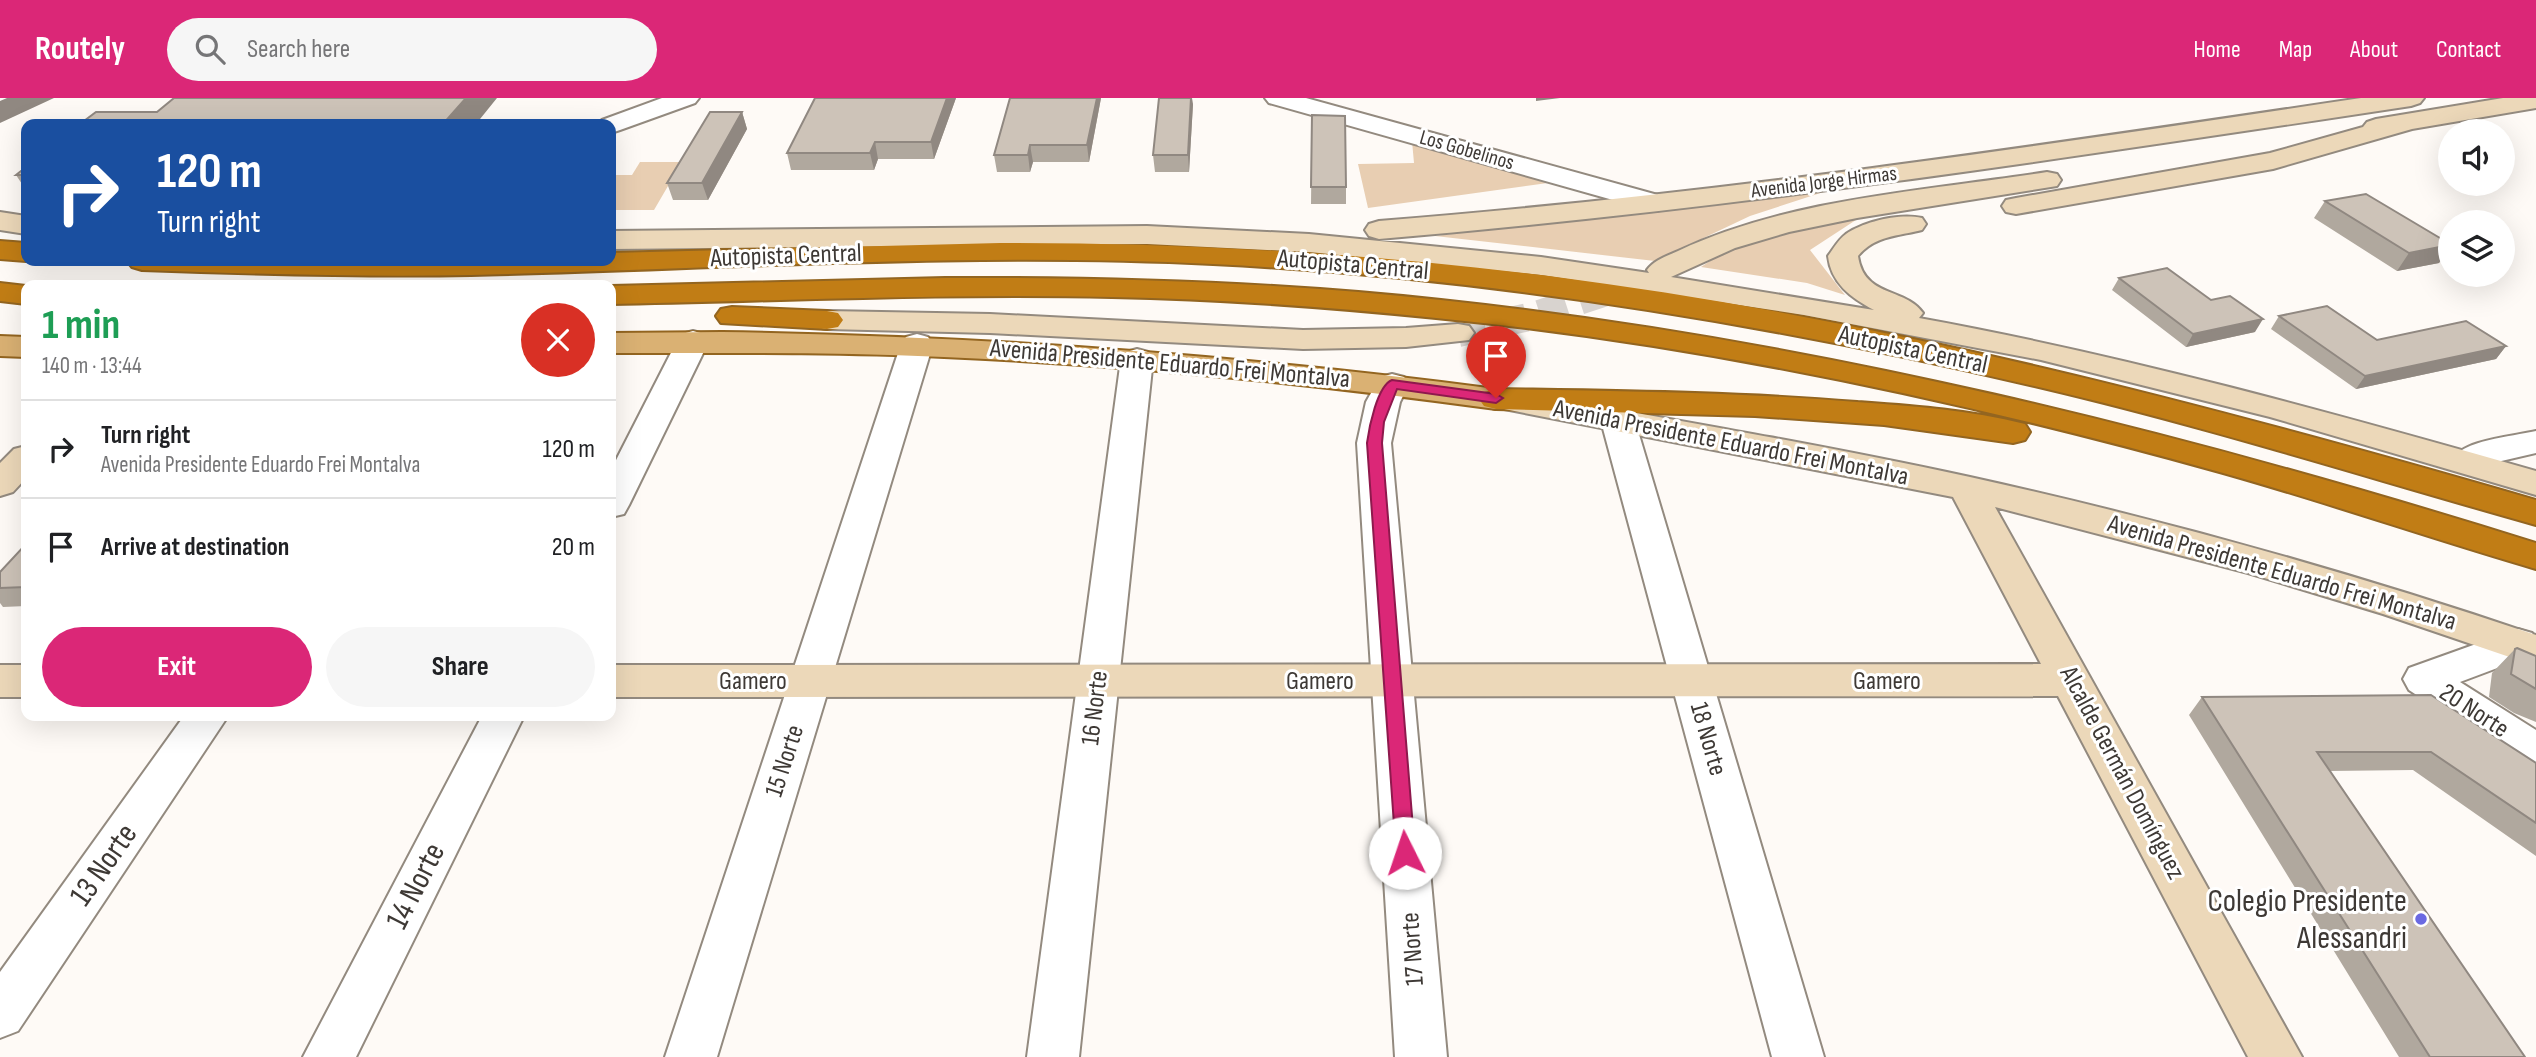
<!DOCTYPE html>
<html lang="en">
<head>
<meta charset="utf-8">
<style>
  :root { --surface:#fff; --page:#f6f6f6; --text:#202124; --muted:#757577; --line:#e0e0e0; --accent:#db2777 }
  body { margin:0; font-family:"Sofia Sans Condensed",sans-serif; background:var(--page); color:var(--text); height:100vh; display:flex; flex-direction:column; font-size:26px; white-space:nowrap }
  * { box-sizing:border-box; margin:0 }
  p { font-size:23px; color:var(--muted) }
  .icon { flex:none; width:38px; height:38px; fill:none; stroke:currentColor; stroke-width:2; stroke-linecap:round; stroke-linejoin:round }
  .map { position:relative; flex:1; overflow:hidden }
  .drawer { position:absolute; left:21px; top:182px; width:595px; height:441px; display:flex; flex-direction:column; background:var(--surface); border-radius:14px; box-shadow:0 7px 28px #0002 }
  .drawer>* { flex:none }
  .guide { position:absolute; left:21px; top:21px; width:595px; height:147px; border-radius:14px; box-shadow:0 7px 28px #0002; background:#1a4fa0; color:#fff; overflow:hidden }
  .buttons { position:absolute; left:2438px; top:21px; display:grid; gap:14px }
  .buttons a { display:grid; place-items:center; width:77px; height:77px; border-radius:50%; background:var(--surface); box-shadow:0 7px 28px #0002; font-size:35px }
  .pin { position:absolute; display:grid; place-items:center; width:60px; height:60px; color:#fff; margin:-72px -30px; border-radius:50% 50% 50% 0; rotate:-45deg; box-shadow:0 0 7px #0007 }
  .pin .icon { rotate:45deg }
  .me { position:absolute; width:77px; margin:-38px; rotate:356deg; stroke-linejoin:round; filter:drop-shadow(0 0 5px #0008) }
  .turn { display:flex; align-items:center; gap:24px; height:147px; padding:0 21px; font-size:32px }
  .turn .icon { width:91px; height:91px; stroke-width:2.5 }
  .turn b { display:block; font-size:49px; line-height:60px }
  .round { display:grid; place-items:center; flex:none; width:74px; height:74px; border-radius:37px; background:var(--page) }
  .overview { display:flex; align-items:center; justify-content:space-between; height:119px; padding:0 21px }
  h1 { font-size:42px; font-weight:700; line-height:52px; color:#1e9e55 }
  .action { display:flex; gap:14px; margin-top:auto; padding:14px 21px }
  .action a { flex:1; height:80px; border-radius:42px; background:var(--accent); color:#fff; font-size:28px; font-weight:700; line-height:80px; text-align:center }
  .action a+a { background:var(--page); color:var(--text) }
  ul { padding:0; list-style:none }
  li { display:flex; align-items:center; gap:21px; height:98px; padding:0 21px; border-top:2px solid var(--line) }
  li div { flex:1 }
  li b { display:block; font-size:26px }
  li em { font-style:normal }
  header { display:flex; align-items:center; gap:42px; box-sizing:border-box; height:98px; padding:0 35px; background:var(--accent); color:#fff }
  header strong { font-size:33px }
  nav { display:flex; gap:38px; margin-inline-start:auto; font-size:24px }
  .search { width:490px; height:63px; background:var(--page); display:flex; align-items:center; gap:18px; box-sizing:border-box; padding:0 24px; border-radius:38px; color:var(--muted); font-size:26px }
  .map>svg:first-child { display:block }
  .green { fill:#e8ceb2 }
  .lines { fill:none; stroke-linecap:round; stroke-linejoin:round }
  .secondary-tunnel { stroke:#d8d3cf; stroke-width:28; stroke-dasharray:28 14; stroke-linecap:butt }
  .street-casing { stroke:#938a7f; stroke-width:4 }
  .secondary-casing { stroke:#938a7f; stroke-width:4 }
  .primary-casing { stroke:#936520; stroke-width:4 }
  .highway-casing { stroke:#936520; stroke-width:4 }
  .street { fill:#fff; fill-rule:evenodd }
  .secondary { fill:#ecd8b9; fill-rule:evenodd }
  .primary { fill:#dab173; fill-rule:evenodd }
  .highway { fill:#c17d15; fill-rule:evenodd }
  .wall { fill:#b0a89e }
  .shaded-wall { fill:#908881 }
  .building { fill:#cdc3b8; stroke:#908881; stroke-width:2 }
  .route { fill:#db2777; stroke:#8e194d; stroke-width:2 }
  .poi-dot { fill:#6a69e2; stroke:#fff; stroke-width:2.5 }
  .labels { text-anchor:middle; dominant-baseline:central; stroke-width:6; stroke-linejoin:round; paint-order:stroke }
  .far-street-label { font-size:21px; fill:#3e3935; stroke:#fff }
  .street-label { font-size:26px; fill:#3e3935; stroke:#fff }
  .near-street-label { font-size:32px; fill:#3e3935; stroke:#fff }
  .near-poi-label { font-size:32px; fill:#3e3935; stroke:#fff; text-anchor:end }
</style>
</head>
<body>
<header>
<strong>Routely</strong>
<div class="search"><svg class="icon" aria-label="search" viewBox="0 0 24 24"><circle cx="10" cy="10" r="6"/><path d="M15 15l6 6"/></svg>Search here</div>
<nav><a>Home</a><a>Map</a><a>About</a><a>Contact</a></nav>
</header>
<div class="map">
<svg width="2536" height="959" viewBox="0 0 2536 959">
  <rect width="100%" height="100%" fill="#fefaf6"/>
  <path class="green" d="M1412,43L1555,84L1368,110L1358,66L1414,65Z
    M640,64H682L654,112H611V77H632Z
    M1842,88L1750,118L1655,163L1435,138Z
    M1859,120L1810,152L1845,197L1807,185L1701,169C1746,137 1806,131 1859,120Z"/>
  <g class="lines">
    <path class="secondary-tunnel" d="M1458,235L1533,218L1634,185"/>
    <g class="street-casing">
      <path id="street" d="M662,0H699L695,5L620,32L611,35V26H599L602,22Z
        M1265,0H1306L1665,99L1669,105L1665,111L1655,113L1645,111L1269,5Z
        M693,233L704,236L709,243L629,407L624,416L611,419V372L677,243L682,236Z
        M917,236L928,239L933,246L717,959H665L901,246L906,239Z
        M1137,251L1148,254L1153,261L1079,959H1027L1121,261L1126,254Z
        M1392,276L1404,279L1409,286L1400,304L1391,345L1447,959H1395L1357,345L1366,304L1380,279Z
        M1618,312L1630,315L1635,323L1824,959H1772L1601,323L1606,315Z
        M2536,333V355L2497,364L2467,375L2455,372L2449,364C2464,341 2510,339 2536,333Z
        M2518,531L2532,535L2536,542L2532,557L2460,584L2536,632V671L2521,666L2409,592L2403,581L2409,570Z
        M184,618H228L18,933L0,940V874Z
        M482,618H524L356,959H303Z"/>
    </g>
    <g class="secondary-casing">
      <path id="secondary" d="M2361,0H2424L2420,5L2411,8C2068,60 1725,112 1379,141L1369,138L1365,132L1369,126L1379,123C1708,97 2034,49 2361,0Z
        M2503,0H2536V10L2412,31L2273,71L2016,116L2006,114L2002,108L2006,102L2016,100L2270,55L2363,29L2367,24L2376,21Z
        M2047,74L2057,76L2061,82L2057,88L1857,120L1789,134L1735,150L1671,179L1874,212C1851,200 1831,185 1828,158C1834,150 1838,142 1846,136C1865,123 1900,115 1922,120L1926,126L1922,132C1898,138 1874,138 1858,158C1864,200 1905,189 1923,215L1919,220C2128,258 2332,315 2536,373V397L2270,319L2041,262L1804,217L1541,177L1309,154L1147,146L611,151V133L1147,128L1309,136L1541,159L1649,175L1647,172C1654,162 1667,158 1678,153C1792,100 1924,93 2047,74Z
        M0,114L26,118V136L0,132Z
        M827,213L990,216L1303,232L1406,230L1458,226L1469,228L1474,235L1469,242L1406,249L1303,251L990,235L827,231L816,229L811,222L816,215Z
        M1511,293C1664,320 1818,346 1970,379C2161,421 2350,474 2536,537V568L2383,516L2248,475L1995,409L2302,959H2248L2058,598L611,599V567L2041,566L1953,399L1499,310L1494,303L1499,296Z
        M26,348V380L13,394L0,398V365L14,351Z
        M0,567H26V599H0Z"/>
    </g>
    <g class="primary-casing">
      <path id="primary" d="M722,234C982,238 1239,257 1496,291L1508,294L1513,301L1508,308L1496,311C1313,286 1129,267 944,259C833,254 722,255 611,255V235Z
        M0,238L26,239V259L0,258Z"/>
    </g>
    <g class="highway-casing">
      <path id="highway" d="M0,143L26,145V163L0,161Z
        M1000,145C1184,145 1366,155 1549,178C1884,221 2212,308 2536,402V427C2372,381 2209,329 2043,290C1771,226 1493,180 1213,166C966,154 718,171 471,177C361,179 252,176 142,172L132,169L127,163H611V155Z
        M945,180C1110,179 1276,184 1441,202C1814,242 2178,333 2536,445V471C2429,440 2324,403 2216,373C1961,302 1699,246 1436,220C1328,209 1220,201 1112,199C945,195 778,203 611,206V188Z
        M0,185L26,188V206L0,203Z
        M732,209L827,213L838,215L843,222L838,229L827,231L721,225L716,218L721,211Z
        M1496,291C1616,293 1737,294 1857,304C1912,308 1971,312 2025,326L2030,334L2025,342L2013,345L1884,327L1755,318L1496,311L1484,308L1479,301L1484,294Z"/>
    </g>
    <use href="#street" class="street"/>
    <use href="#secondary" class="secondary"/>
    <use href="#primary" class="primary"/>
    <use href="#highway" class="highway"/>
  </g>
  <path class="wall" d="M956,0L934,61H878L874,72H791L787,55Z
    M1101,0L1089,64H1033L1030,74H997L994,57Z
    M1193,6L1189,74H1155L1153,57Z
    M742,14L747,31L708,102H673L667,85Z
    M1312,17L1346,89V106H1311Z
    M26,69V92L16,77Z
    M2325,103L2450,146V149L2439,165L2397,173L2314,120Z
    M2119,180L2255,234L2186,249L2112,192Z
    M2279,218L2377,242L2506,248L2496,261L2356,291L2271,231Z
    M26,446V508L3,509L0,505V474Z
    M2515,551L2536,558V624L2514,615L2489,599L2492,575Z
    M2202,599L2536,665V758L2413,672L2330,673L2525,959H2399L2189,617Z"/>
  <path class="shaded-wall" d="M7,0H54L0,25V3Z
    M466,0H497L476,26H443Z
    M947,0H956L934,61L931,44Z
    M1097,0H1101L1089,64L1087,47Z
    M1191,0H1192L1193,6L1189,74L1188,57Z
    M1536,0H1560L1536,3Z
    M742,14L747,31L708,102L702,85Z
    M875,44L878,61L874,72L870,55Z
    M1030,47L1033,64L1030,74L1028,57Z
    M2450,147L2439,165L2397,173L2409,155Z
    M2263,221L2255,234L2186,249L2193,236Z
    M2506,248L2496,261L2356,291L2365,278Z"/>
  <path class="building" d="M174,0H466L443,26H80L96,14H157Z
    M815,0H947L931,44H875L870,55H787Z
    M1010,0H1097L1087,47H1030L1028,57H994Z
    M1159,0H1191L1188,57H1153Z
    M710,14H742L702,85H667Z
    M1312,17L1345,18L1346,89H1311Z
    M26,69V77H16Z
    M2366,96L2450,146V147L2409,155L2325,103Z
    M2167,170L2211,202L2230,198L2263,221L2193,236L2119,180Z
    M2327,208L2377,242L2466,223L2506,248L2365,278L2279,218Z
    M26,446V489L0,490V474Z
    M2517,550L2536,558V591L2511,576L2515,551Z
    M2431,597L2536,665V725L2431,654H2317L2525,959H2430L2202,599Z"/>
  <path class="route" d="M1392,282L1496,296L1503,300L1496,305L1397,291L1384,324L1382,345L1415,755L1412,761L1405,763L1399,761L1396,755L1367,345C1369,330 1377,288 1392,282Z"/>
  <circle class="poi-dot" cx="2421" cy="821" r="7"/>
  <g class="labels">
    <g class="far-street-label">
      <text transform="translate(1467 52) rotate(16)">Los Gobelinos</text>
      <text transform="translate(1824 84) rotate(-7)">Avenida Jorge Hirmas</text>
    </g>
    <g class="street-label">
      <text transform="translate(786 158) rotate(-2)">Autopista Central</text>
      <text transform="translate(1353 167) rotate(5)">Autopista Central</text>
      <text transform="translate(1913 252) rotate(12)">Autopista Central</text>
      <text transform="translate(1170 266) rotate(5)">Avenida Presidente Eduardo Frei Montalva</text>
      <text transform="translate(1731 345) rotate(11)">Avenida Presidente Eduardo Frei Montalva</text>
      <text transform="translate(2282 475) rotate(16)">Avenida Presidente Eduardo Frei Montalva</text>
      <text x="753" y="583">Gamero</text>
      <text x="1320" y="583">Gamero</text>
      <text x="1887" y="583">Gamero</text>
      <text transform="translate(1095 610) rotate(-83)">16 Norte</text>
      <text transform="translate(2474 613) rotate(33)">20 Norte</text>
      <text transform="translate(1708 641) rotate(74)">18 Norte</text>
      <text transform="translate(785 663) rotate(-72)">15 Norte</text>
      <text transform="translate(2122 675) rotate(62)">Alcalde Germán Domínguez</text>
      <text transform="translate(1413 851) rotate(-94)">17 Norte</text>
    </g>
    <g class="near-street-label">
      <text transform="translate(104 767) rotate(-55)">13 Norte</text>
      <text transform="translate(416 788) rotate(-63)">14 Norte</text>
    </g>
    <g class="near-poi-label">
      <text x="2407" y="803">Colegio Presidente<tspan x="2407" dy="37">Alessandri</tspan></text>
    </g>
  </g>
</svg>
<div class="buttons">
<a><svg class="icon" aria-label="sound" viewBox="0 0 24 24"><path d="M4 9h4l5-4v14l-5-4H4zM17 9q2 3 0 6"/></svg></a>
<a><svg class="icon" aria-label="layers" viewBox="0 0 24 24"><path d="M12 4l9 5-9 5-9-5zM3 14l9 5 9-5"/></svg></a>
</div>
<div class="pin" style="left:1496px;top:300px;background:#d93025"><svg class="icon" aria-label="arrive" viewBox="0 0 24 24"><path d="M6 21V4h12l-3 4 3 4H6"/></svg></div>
<svg class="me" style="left:1405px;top:755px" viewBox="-20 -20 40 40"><circle r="19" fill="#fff"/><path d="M0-13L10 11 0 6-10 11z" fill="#db2777"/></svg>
<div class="guide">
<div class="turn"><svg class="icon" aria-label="right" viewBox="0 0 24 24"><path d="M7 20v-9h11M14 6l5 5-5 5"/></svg><div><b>120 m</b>Turn right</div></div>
</div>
<section class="drawer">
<div class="overview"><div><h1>1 min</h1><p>140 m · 13:44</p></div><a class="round" style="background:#d93025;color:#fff"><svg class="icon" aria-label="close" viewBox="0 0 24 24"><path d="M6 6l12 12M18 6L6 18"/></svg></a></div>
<ul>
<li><svg class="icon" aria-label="right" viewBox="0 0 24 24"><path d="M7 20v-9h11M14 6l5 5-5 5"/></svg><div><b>Turn right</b><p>Avenida Presidente Eduardo Frei Montalva</p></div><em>120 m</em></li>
<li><svg class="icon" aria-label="arrive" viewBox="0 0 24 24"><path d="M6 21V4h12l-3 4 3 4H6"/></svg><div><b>Arrive at destination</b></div><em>20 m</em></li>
</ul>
<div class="action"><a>Exit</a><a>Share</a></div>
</section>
</div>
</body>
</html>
